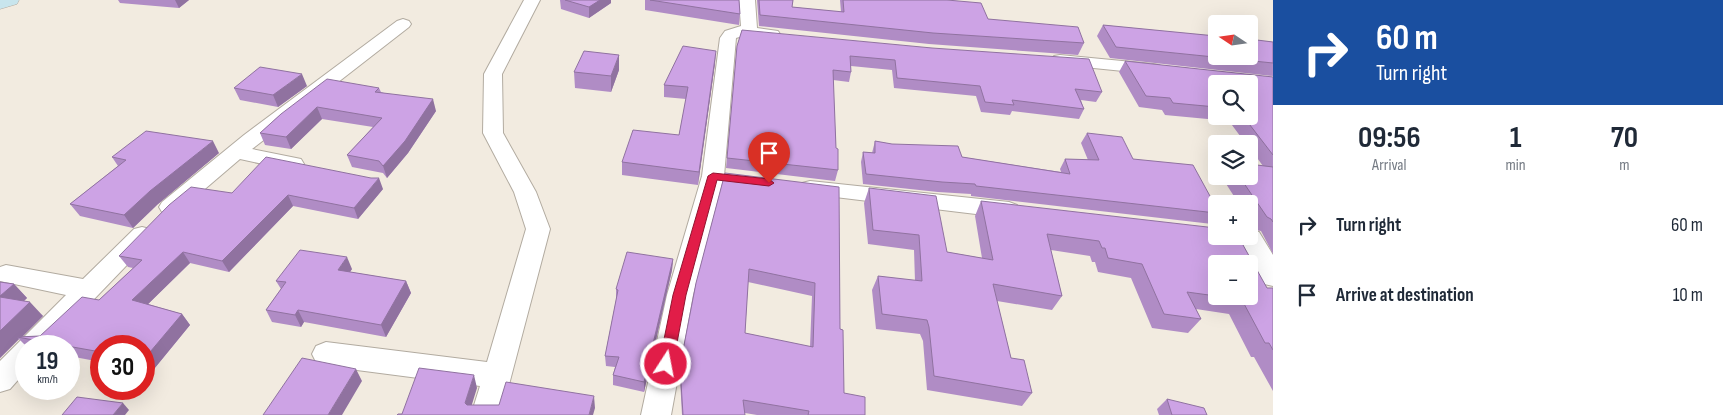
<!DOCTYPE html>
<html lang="en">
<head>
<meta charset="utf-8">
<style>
  :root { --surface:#fff; --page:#f6f6f7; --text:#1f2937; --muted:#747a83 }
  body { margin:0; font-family:"Sofia Sans Condensed",sans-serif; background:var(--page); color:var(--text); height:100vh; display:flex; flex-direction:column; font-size:19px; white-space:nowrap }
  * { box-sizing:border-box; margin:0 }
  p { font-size:16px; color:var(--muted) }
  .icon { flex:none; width:28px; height:28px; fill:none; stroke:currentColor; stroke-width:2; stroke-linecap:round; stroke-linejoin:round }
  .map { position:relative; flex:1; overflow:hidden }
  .side { display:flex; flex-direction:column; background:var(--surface); width:450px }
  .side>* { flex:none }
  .hud { background:#1a4fa0; color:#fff; overflow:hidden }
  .needle { width:32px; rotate:283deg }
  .fabs { position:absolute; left:1208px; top:15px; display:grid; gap:10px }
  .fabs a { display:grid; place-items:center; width:50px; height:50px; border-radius:5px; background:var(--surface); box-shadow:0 5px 20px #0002; font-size:25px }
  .speed { position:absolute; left:15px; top:335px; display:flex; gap:10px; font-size:25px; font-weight:700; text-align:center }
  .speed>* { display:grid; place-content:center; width:65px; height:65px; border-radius:50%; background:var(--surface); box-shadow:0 5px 20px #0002; line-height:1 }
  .speed small { font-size:12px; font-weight:400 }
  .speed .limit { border:8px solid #d22; background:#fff; color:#111 }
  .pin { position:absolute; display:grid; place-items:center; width:42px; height:42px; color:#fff; margin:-51px -21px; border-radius:50% 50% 50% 0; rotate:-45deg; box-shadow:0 0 5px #0007 }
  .pin .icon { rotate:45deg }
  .me { position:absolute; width:55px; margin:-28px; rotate:11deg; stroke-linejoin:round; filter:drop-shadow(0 0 4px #0008) }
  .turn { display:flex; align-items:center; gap:18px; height:105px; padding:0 20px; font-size:22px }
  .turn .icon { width:65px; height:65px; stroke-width:2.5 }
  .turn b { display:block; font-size:35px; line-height:42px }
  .eta { display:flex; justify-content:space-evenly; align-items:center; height:85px; text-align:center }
  .eta b { font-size:30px; font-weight:700; line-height:35px }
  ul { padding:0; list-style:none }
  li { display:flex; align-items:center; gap:15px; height:70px; padding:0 20px }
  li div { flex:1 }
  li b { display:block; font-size:19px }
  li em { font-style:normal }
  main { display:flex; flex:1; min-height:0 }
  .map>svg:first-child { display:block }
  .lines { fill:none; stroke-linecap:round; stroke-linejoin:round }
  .street-casing { stroke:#b2aba0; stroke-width:2 }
  .secondary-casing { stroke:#b2aba0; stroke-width:1 }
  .street { fill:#fff; fill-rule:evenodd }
  .secondary { fill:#c8e5ed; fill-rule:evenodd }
  .wall { fill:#b08cc5; fill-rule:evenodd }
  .shaded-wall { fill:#9072a0 }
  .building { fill:#cda3e5; stroke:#9072a0; fill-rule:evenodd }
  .route { fill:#e11d48; stroke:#92132f }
</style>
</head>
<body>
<main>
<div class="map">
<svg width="1273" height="415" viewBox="0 0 1273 415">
  <rect width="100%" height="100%" fill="#f2ebe0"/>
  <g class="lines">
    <g class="street-casing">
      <path id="street" d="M524,0H540L502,74L503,133L536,192L550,229L501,415H471L480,386L326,366L316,362L312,354L316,346L326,342L487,362L526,229L514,192L483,133L484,74Z
        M739,0H755L757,28L778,31L780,34L778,37C764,41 749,33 736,38L724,176L693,295L671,415H641L667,295L702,176L720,38L725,31L741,26Z
        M403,19L409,21L411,24L409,27L252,149L301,159L304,164L301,169L294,171L240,159L178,212L170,215L162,212L159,207L162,202L244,135L397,21Z
        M1060,55L1153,64L1159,65L1162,69L1159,73L1153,74L1054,64L1051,60L1054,56Z
        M810,181L1009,202L1017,205L1020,210L1017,215L1009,218L802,193L799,188L802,183Z
        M142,227L150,229L154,235L150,241L49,346H26V371L10,389L0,392V361L66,295L0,281V267L6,265L83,279L134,229Z
        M1249,230L1259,232L1273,255V286L1264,284L1239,238L1240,236H1249Z"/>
    </g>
    <g class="secondary-casing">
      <path id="secondary" d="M0,0H19L17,4L0,9Z"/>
    </g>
    <use href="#street" class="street"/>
    <use href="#secondary" class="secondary"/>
  </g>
  <path class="wall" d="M118,0H189L179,8L120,3Z
    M560,0H611V3L589,18L561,9Z
    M645,0H739L740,14L739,25L645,10Z
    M757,0H793L792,7L841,12L840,0H947L988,19L1084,43L1078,55L929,44L759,26Z
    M1103,25L1273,42V76L1110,58L1097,36Z
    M742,30L1102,92L1096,102L1081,100L1084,109L1079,119L1012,111L1010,115L981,112L976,96L894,88L892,70L851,66V72L849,82L833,80L836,148L838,170L835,181L726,168L737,46Z
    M1125,61L1273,77V254L1261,231L1256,230L1249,218V204H1239L1221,176H1249L1263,166L1249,147V144H1246L1229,121L1165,115L1162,110L1139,107L1119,72ZM1216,84L1249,116H1216Z
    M715,63L698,185L622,175V162L679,135L686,99L664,97V85Z
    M619,70L611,92L575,88L574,72Z
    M307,86L278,107L240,100L234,88Z
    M379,88L381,92L436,111L408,153L387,178L383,173L352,167L347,155L373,127L322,119L291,149L265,145L260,133L281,114Z
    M1087,133L1216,207V218L1212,224L971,196V194L938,192L863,184L861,162L863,152L872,153L875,141L962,157L1061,172L1060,169L1065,159L1088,160L1081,143Z
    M219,153L158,204L133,228L80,216L70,204L118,166L112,157Z
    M839,187L840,329L844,393L865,415H757L745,413V415H682L680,379V366L696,283ZM748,282L812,296L810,347L745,333Z
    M869,188L947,252L982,258L975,216L981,201L1267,288H1273V391L1254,357H1251L1229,314L1196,309L1201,319L1188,333L1152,328L1131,278L1098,272L1095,262H1092L1090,256L1051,250L1062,296L1052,310L997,301L1011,358L1032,393L1022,406L927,390L923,341L920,334L876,329L872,290L878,276L915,281L914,250L868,244L864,203Z
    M383,189L358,219L293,206L229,272L190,263L148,304L182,314L190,325L154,369L144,367V346H101V362L69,356V346H26L19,339L0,358V282L14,284L27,298L24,301L43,316L22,337L40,336L99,300L133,268L128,267L119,256L232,193Z
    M673,259L672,270L644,392L613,385V375L615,367L606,366L605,356L616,300V289Z
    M352,269L350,272L406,281L411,293L386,337L304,322L301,327L272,322L266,310L281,289L276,281Z
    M1167,399L1207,415H1159L1157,409Z"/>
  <path class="shaded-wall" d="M175,0H189L179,8Z
    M600,0H611V3L589,18V7Z
    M716,51L715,63L698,185L699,172Z
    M619,55V70L611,92V76Z
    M302,74L307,86L278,107L273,95Z
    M433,99L436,111L408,153L387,178L383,166Z
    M317,107L322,119L291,149L286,137Z
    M213,141L219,153L158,204L133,228L124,215L150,191Z
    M379,178L383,189L358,219L354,208Z
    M288,195L293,206L229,272L222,261Z
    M183,252L190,263L141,311L132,300Z
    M347,257L352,269L343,282L338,270Z
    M673,259L672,270L644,392V382Z
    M406,281L411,293L386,337L381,325Z
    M14,284L27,298L13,311L0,298V296Z
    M30,302L43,316L21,338L17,337L19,339L0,358V331Z
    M298,310L304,322L301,327L295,315Z
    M182,314L190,325L154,369L145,358Z
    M97,350L101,354V358L95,351Z
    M356,369L362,381L342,415H328Z
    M474,375L477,388L469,414L465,403Z
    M594,396L595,408L593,415H589Z
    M123,403L129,410L125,415H113Z"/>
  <path class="building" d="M565,0H600L589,7Z
    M650,0H739L740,14Z
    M759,0H793L792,7L844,12L843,0H947L981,3L988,19L1078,27L1084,43L933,33L760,15Z
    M1103,25L1216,36V56H1249V39L1273,42V63L1116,47Z
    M742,30L932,48L1089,59L1102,92L1075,89L1084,109L1012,100L1014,105L985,102L980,86L897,78L895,60L850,56L851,72L833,70L836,148L838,149V170L727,158L737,46Z
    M683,46L716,51L699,172L622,162L633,130L679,135L688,87L664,85Z
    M584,51L619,55L611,76L574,72Z
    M1125,61L1273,77V155L1243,116H1249V84H1216V107L1173,103L1170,98L1146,96Z
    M260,67L302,74L273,95L234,88Z
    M327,79L379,88L375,92L433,99L405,141L383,166L379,161L347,155L382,118L317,107L286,137L260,133L281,114Z
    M146,131L213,141L150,191L124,215L70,204L126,160L112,157Z
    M1087,133L1122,137L1133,159L1193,165L1216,207V213L976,186L975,184L942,182L866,174L863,152L875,153V141L892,144L958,146L962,157L1070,174L1065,159L1099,160Z
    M266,157L371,178H379L354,208L288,195L222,261L183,252L132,300L182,314L145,358L144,357V346H101V350H97L95,351L17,337L40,336L82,297L99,300L142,260L119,256L169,205L191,187L232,193Z
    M1249,164L1273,167V222L1271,219L1267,217L1239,176H1249Z
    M725,173L839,187L840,329L843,330L844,393L865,397V415H808L809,411L743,400L745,415H683L680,366L696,283ZM749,269L815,283L813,347L745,333Z
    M869,188L936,196L947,252L993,260L981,201L1216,228V236H1238L1267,288H1273V350L1269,343H1265L1242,300L1217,296H1249V264H1216V296L1187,292L1201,319L1164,314L1142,264L1108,258L1105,248H1102L1099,241L1047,234L1062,296L993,284L1011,358L1024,360L1032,393L934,376L929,327L927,320L882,314L878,276L922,281L919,235L873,230Z
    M300,250L347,257L338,270L406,281L381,325L298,310L295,315L266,310L286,282L276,281Z
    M627,252L673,259L644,382L613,375L619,357L605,356L618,290L616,289Z
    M0,282L14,284L0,296Z
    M0,297L30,302L0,331Z
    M302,358L356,369L328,415H263Z
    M419,368L474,375L465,403L467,405H499L506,382L594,396L589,415H397L398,414H402Z
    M77,397L123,403L113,415H62Z
    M1167,399L1204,408L1207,415H1172Z"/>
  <path class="route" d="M713,173L769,179L774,183L769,186L717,180L686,295L673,364L671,368L666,370L661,368L659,364L673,295L708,176Z"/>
</svg>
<div class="fabs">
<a><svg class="needle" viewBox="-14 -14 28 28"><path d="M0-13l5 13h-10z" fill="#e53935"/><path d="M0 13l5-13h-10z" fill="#747a83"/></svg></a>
<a><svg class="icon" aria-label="search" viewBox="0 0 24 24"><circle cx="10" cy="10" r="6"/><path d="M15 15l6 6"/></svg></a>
<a><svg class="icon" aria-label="layers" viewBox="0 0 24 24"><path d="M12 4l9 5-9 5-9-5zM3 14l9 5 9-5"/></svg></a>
<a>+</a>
<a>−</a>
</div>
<div class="speed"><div>19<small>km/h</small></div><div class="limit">30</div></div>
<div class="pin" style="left:769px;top:183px;background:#d93025"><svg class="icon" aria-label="arrive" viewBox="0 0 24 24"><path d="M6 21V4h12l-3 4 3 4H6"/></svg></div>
<svg class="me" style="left:666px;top:364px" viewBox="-20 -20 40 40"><circle r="17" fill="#e11d48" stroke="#fff" stroke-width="3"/><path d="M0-11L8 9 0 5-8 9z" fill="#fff"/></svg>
</div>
<section class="side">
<div class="hud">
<div class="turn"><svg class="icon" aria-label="right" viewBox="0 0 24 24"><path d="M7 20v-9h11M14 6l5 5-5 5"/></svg><div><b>60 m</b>Turn right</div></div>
</div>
<div class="eta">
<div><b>09:56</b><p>Arrival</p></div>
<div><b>1</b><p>min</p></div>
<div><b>70</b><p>m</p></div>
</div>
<ul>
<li><svg class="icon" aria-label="right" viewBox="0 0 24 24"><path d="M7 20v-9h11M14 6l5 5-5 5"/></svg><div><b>Turn right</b></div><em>60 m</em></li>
<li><svg class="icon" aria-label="arrive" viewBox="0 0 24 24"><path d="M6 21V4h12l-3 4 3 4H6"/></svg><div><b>Arrive at destination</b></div><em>10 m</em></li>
</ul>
</section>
</main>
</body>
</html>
